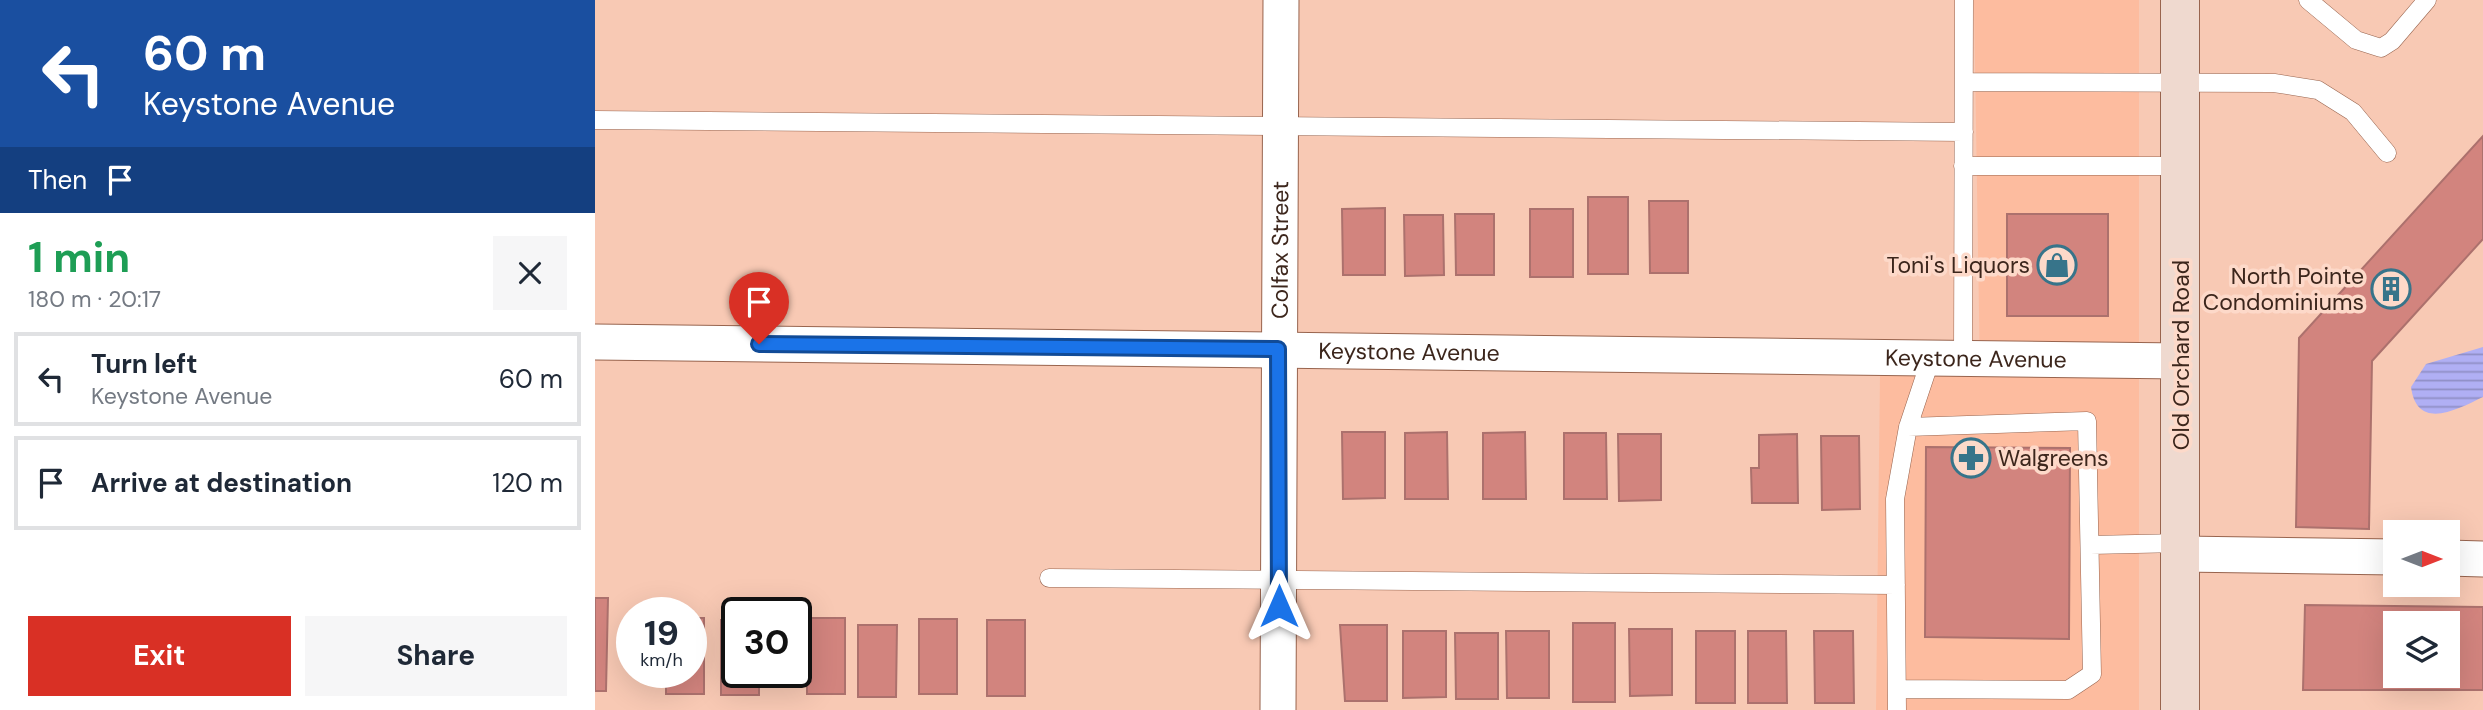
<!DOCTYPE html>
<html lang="en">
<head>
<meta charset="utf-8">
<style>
  :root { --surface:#fff; --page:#f6f6f7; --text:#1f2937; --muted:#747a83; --line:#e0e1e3; --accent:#d93025 }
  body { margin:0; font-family:"DM Sans",sans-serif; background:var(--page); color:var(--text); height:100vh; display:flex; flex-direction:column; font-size:26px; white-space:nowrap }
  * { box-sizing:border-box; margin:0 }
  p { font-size:23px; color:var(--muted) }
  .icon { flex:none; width:38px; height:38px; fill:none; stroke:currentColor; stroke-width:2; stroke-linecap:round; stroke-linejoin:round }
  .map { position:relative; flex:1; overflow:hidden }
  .sheet { display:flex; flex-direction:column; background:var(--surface); width:595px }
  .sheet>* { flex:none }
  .guide { background:#1a4fa0; color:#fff; overflow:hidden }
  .needle { width:46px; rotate:90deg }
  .tools { position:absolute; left:1788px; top:520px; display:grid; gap:14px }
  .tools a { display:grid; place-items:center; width:77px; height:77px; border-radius:0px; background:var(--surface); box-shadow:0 7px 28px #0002; font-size:35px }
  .speed { position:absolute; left:21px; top:597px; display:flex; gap:14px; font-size:35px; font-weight:700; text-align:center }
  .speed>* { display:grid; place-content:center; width:91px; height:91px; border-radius:50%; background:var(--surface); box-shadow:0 7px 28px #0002; line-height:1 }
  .speed small { font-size:18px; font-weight:400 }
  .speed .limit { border:4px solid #111; border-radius:10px; background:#fff; color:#111 }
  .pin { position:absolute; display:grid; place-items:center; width:60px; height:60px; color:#fff; margin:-72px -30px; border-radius:50% 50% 50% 0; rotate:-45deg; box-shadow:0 0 7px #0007 }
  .pin .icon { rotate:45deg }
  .me { position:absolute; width:77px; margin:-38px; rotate:0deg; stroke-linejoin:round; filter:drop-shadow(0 0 5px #0008) }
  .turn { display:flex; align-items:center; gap:24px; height:147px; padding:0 28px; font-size:32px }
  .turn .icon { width:91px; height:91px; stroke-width:2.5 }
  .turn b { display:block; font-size:49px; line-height:60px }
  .then { display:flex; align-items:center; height:66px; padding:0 28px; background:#0003; gap:14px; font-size:26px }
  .round { display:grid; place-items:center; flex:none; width:74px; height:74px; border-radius:0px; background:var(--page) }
  .summary { display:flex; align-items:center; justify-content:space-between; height:119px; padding:0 28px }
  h1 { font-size:42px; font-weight:700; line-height:52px; color:#1e9e55 }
  .button { display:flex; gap:14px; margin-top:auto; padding:14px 28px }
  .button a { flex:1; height:80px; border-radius:0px; background:var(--accent); color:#fff; font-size:28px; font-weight:700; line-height:80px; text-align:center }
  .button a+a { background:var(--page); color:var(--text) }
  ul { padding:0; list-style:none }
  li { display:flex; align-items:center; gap:21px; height:94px; margin:0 14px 10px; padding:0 14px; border:4px solid var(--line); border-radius:0px }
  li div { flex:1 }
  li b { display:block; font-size:26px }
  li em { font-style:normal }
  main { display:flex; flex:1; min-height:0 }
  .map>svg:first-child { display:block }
  .built { fill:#fdbc9f }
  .water { fill:url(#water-rules) }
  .building { fill:#d2847e; stroke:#ac716d; stroke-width:2; fill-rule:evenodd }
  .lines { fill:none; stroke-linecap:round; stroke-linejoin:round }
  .lane-casing { stroke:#98644e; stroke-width:19 }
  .street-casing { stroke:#98644e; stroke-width:37 }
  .secondary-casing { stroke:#98644e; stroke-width:40 }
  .lane { stroke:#fff; stroke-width:18 }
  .street { stroke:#fff; stroke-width:35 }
  .secondary { stroke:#efd9cf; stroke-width:38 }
  .route-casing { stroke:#114b97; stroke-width:18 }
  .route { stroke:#1a73e8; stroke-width:12 }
  .labels { text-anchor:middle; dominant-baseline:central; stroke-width:7; stroke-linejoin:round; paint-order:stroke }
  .street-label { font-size:23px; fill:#3c261c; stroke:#fdd9c9 }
  .poi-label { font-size:23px; fill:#3c261c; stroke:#fdd9c9; text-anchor:end }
</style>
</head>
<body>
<main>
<section class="sheet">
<div class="guide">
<div class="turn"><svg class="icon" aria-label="left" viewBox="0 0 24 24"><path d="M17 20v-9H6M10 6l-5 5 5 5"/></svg><div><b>60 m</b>Keystone Avenue</div></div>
<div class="then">Then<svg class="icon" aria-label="arrive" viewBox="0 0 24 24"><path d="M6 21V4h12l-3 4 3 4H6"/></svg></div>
</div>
<div class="summary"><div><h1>1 min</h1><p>180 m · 20:17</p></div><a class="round"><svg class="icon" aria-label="close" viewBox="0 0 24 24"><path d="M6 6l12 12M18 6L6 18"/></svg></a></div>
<ul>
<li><svg class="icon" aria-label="left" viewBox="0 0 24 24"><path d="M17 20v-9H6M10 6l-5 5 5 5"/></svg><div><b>Turn left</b><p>Keystone Avenue</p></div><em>60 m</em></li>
<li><svg class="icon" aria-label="arrive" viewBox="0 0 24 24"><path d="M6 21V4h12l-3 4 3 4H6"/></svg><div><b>Arrive at destination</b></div><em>120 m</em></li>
</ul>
<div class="button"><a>Exit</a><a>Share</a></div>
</section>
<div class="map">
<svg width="1888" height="710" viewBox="0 0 1888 710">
  <defs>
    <pattern id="water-rules" width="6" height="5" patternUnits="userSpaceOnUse" patternTransform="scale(1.75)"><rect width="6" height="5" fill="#b0aff4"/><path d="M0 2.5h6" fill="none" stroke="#908ec5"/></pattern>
  </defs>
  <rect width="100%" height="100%" fill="#f8c9b4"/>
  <path class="built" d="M1379,0H1544V710H1281L1285,376L1385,373Z"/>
  <path class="water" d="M1888,347V397C1863,409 1822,432 1816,387L1831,364Z"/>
  <path class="building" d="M1888,136V239L1777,361L1774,529L1701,527L1704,338Z
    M993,197H1033V274H993Z
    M1054,201H1093V273H1055Z
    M790,208V275H748L747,209Z
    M935,209H978V277H935Z
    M860,214H899V275H861Z
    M1412,214H1513V316H1412Z
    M809,215H848L849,275L810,276Z
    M747,432H790V498L748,499Z
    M852,432L853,499H810V433Z
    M930,432L931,499H888V433Z
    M969,433H1011L1012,499H969Z
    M1023,434H1066V500L1024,501Z
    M1202,434L1203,503H1157L1156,468H1164V435Z
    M1226,436H1264L1265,509L1227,510Z
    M1331,447L1475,448L1474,639L1330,637Z
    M0,598H13L11,691H0Z
    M1710,605L1888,607V690H1708ZM1801,623H1853V676H1801Z
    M96,618H109V694H71V672H96Z
    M212,618H250V694H212Z
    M324,619H362V694H324Z
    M126,620H142V672H164V695H126Z
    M392,620H430V696H392Z
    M978,623H1020V702H978Z
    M263,625H302L301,697H263Z
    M745,625H792V701H750Z
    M1034,629H1077V695L1035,696Z
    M808,631H851V697L808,698Z
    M911,631H954V698H912Z
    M1101,631H1140V703H1101Z
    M1153,631H1191L1192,703H1153Z
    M1219,631H1258L1259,703H1220Z
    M860,633H903V699H861Z"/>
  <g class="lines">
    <g class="lane-casing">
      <path id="lane" d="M1713,0L1761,40L1786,48L1797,41L1832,0
        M1369,82L1679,83L1723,90L1758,112L1792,153
        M0,120L1369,132
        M1368,166H1585
        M1368,358L1369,0
        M1495,545L1586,543
        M454,578L1301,585
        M1302,689L1473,690L1497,674L1492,421L1313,427
        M1302,710L1300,499L1313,427L1336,358"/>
    </g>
    <g class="street-casing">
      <g id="street">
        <path id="s1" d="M0,342L1586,361"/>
        <path d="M1586,554L1801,557"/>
        <path d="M1853,558L1888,559"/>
        <path id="s2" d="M683,710L686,0"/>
      </g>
    </g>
    <g class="secondary-casing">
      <path id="secondary" d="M1585,0V710"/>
    </g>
    <use href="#lane" class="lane"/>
    <use href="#street" class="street"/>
    <use href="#secondary" class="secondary"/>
  </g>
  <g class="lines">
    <g class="route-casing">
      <path id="route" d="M164,344L683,349L684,606"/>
    </g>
    <use href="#route" class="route"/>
  </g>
  <defs>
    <g id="shop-ring" transform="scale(2.0125)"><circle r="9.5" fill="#fdd9c9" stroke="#37748a" stroke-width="1.5"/><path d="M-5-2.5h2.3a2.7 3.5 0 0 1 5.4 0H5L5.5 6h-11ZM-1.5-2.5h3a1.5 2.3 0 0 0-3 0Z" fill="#37748a"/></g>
    <g id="building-ring" transform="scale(2.0125)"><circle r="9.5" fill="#fdd9c9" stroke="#37748a" stroke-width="1.5"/><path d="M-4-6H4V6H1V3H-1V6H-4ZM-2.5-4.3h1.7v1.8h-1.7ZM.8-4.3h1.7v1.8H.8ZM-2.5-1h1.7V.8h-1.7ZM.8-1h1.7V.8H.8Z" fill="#37748a"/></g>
    <g id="pharmacy-ring" transform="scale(2.0125)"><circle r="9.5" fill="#fdd9c9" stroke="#37748a" stroke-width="1.5"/><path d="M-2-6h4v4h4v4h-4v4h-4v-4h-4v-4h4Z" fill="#37748a"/></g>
  </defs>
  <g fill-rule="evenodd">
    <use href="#shop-ring" x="1462" y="265"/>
    <use href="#building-ring" x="1796" y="289"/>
    <use href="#pharmacy-ring" x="1376" y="458"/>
  </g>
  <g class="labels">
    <g class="street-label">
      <text stroke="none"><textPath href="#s2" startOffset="460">Colfax Street</textPath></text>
      <text stroke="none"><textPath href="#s1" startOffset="814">Keystone Avenue</textPath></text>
      <text transform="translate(1586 355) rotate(-90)">Old Orchard Road</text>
      <text stroke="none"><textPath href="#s1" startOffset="1381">Keystone Avenue</textPath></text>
    </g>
    <g class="poi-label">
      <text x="1435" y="265">Toni's Liquors</text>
      <text x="1769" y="276">North Pointe<tspan x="1769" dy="26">Condominiums</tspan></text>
      <text x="1403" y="458" text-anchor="start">Walgreens</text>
    </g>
  </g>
</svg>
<div class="tools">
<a><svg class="needle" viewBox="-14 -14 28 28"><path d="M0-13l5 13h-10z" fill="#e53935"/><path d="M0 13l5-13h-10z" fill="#747a83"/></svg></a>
<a><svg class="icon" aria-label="layers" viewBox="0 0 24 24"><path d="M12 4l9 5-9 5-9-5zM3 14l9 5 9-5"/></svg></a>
</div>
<div class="speed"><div>19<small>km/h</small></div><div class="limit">30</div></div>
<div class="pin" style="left:164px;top:344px;background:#d93025"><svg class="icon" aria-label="arrive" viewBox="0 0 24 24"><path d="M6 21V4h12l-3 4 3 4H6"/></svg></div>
<svg class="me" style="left:684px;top:606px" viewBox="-20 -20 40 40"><path d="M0-17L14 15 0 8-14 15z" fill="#1a73e8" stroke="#fff" stroke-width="4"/></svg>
</div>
</main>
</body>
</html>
